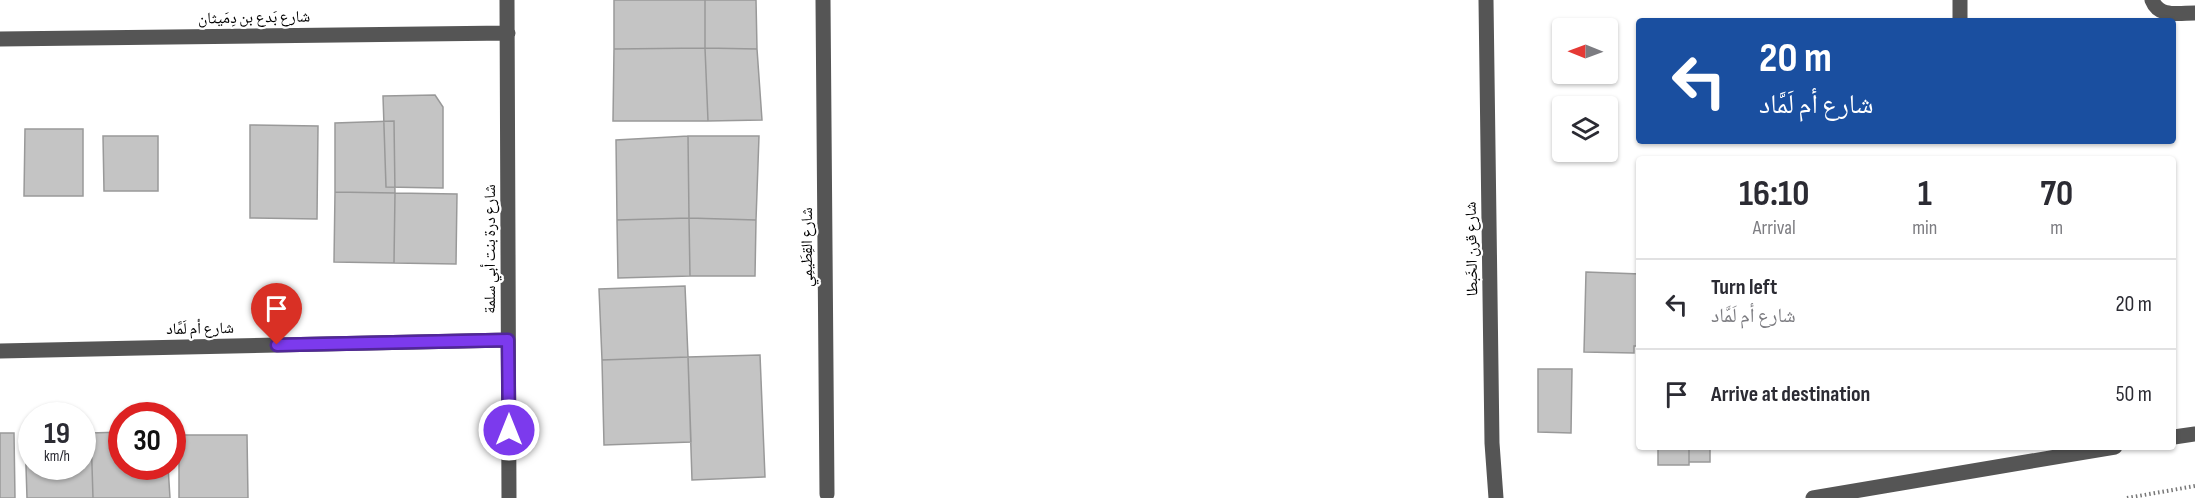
<!DOCTYPE html>
<html lang="en">
<head>
<meta charset="utf-8">
<style>
  :root { --surface:#fff; --page:#f2f2f3; --text:#2b2b33; --muted:#7c7c81; --line:#e1e1e2 }
  body { margin:0; font-family:"Sofia Sans Condensed","Noto Naskh Arabic",sans-serif; background:var(--page); color:var(--text); height:100vh; display:flex; flex-direction:column; font-size:22px; white-space:nowrap }
  * { box-sizing:border-box; margin:0 }
  p { font-size:20px; color:var(--muted) }
  .icon { flex:none; width:33px; height:33px; fill:none; stroke:currentColor; stroke-width:2; stroke-linecap:round; stroke-linejoin:round }
  .map { position:relative; flex:1; overflow:hidden }
  .side { position:absolute; left:1636px; top:156px; width:540px; height:294px; display:flex; flex-direction:column; background:var(--surface); border-radius:6px; box-shadow:0 2px 4px #0004 }
  .side>* { flex:none }
  .hud { position:absolute; left:1636px; top:18px; width:540px; height:126px; border-radius:6px; box-shadow:0 2px 4px #0004; background:#1a4fa0; color:#fff; overflow:hidden }
  .needle { width:39px; rotate:271deg }
  .tools { position:absolute; left:1552px; top:18px; display:grid; gap:12px }
  .tools a { display:grid; place-items:center; width:66px; height:66px; border-radius:6px; background:var(--surface); box-shadow:0 2px 4px #0004; font-size:30px }
  .speed { position:absolute; left:18px; top:402px; display:flex; gap:12px; font-size:30px; font-weight:700; text-align:center }
  .speed>* { display:grid; place-content:center; width:78px; height:78px; border-radius:50%; background:var(--surface); box-shadow:0 2px 4px #0004; line-height:1 }
  .speed small { font-size:15px; font-weight:400 }
  .speed .limit { border:9px solid #d22; background:#fff; color:#111 }
  .pin { position:absolute; display:grid; place-items:center; width:51px; height:51px; color:#fff; margin:-62px -26px; border-radius:50% 50% 50% 0; rotate:-45deg; box-shadow:0 0 6px #0007 }
  .pin .icon { rotate:45deg }
  .me { position:absolute; width:66px; margin:-33px; rotate:0deg; stroke-linejoin:round; filter:drop-shadow(0 0 4px #0008) }
  .turn { display:flex; align-items:center; gap:21px; height:126px; padding:0 24px; font-size:27px }
  .turn .icon { width:78px; height:78px; stroke-width:2.5 }
  .turn b { display:block; font-size:42px; line-height:51px }
  .eta { display:flex; justify-content:space-evenly; align-items:center; height:102px; text-align:center }
  .eta b { font-size:36px; font-weight:700; line-height:42px }
  ul { padding:0; list-style:none }
  li { display:flex; align-items:center; gap:18px; height:90px; padding:0 24px; border-top:2px solid var(--line) }
  li div { flex:1 }
  li b { display:block; font-size:22px }
  li em { font-style:normal }
  .map>svg:first-child { display:block }
  .building { fill:#c4c4c4; stroke:#999; stroke-width:1.5 }
  .lines { fill:none; stroke-linecap:round; stroke-linejoin:round }
  .path { stroke:#777; stroke-width:4; stroke-dasharray:1.5 3; stroke-linecap:butt }
  .minor { stroke:#555; stroke-width:15 }
  .route-casing { stroke:#51269a; stroke-width:15 }
  .route { stroke:#7c3aed; stroke-width:10 }
  .labels { text-anchor:middle; dominant-baseline:central; stroke-width:4.5; stroke-linejoin:round; paint-order:stroke }
  .street-label { font-size:16px; fill:#000; stroke:#fff }
</style>
</head>
<body>
<div class="map">
<svg width="2195" height="498" viewBox="0 0 2195 498">
  <rect width="100%" height="100%" fill="#fff"/>
  <path class="building" d="M614,0H705V48L614,49Z
    M705,0H756L757,49L705,48Z
    M705,48L708,121H613L614,49Z
    M705,48L757,49L762,120L708,121Z
    M435,95L443,107V188L386,187L383,96Z
    M394,121L395,193L335,192V123Z
    M250,125L318,126L317,219L250,218Z
    M25,129H83V196H24Z
    M103,136H158V191H104Z
    M688,136L689,218L617,220L616,140Z
    M688,136H759L756,220L689,218Z
    M335,192L395,193L394,263L334,262Z
    M395,193L457,194L456,264L394,263Z
    M689,218L690,276L618,278L617,220Z
    M689,218L756,220L755,276H690Z
    M1586,272L1640,274V346H1634V353L1584,352Z
    M685,286L688,357L602,360L599,289Z
    M760,355L765,477L692,480L688,357Z
    M688,357L691,442L604,445L602,360Z
    M1538,369H1572L1571,433L1538,432Z
    M122,432V466H168L170,498H93L91,433Z
    M0,433H14L15,498H0Z
    M82,433H91L93,498H27L25,435H32V466H82Z
    M179,435H247L248,498H179Z
    M1658,447H1689V465H1658Z
    M1689,447H1710V462H1689Z"/>
  <g class="lines">
    <path class="path" d="M2127,498L2195,486"/>
    <path class="minor" d="M507,0L509,498
      M823,0L827,494
      M1486,0L1492,443L1496,498
      M1960,0V21
      M2152,0C2159,18 2178,13 2195,13
      M0,39L508,33
      M0,351L508,340
      M2174,437L2195,434
      M1813,498L2115,447"/>
  </g>
  <g class="lines">
    <g class="route-casing">
      <path id="route" d="M277,345L508,340L509,430"/>
    </g>
    <use href="#route" class="route"/>
  </g>
  <g class="labels">
    <g class="street-label">
      <text transform="translate(254 18) rotate(-1)">شارع بَدع بن دِمَيثان</text>
      <text transform="translate(807 247) rotate(-90)">شارع القِطَيمِي</text>
      <text transform="translate(490 249) rotate(-90)">شارع درة بنت أبي سلمة</text>
      <text transform="translate(1472 249) rotate(-91)">شارع قرن الخَبطا</text>
      <text transform="translate(200 329) rotate(-1)">شارع أم لَمَّاد</text>
    </g>
  </g>
</svg>
<div class="tools">
<a><svg class="needle" viewBox="-14 -14 28 28"><path d="M0-13l5 13h-10z" fill="#e53935"/><path d="M0 13l5-13h-10z" fill="#7c7c81"/></svg></a>
<a><svg class="icon" aria-label="layers" viewBox="0 0 24 24"><path d="M12 4l9 5-9 5-9-5zM3 14l9 5 9-5"/></svg></a>
</div>
<div class="speed"><div>19<small>km/h</small></div><div class="limit">30</div></div>
<div class="pin" style="left:277px;top:345px;background:#d93025"><svg class="icon" aria-label="arrive" viewBox="0 0 24 24"><path d="M6 21V4h12l-3 4 3 4H6"/></svg></div>
<svg class="me" style="left:509px;top:430px" viewBox="-20 -20 40 40"><circle r="17" fill="#7c3aed" stroke="#fff" stroke-width="3"/><path d="M0-11L8 9 0 5-8 9z" fill="#fff"/></svg>
<div class="hud">
<div class="turn"><svg class="icon" aria-label="left" viewBox="0 0 24 24"><path d="M17 20v-9H6M10 6l-5 5 5 5"/></svg><div><b>20 m</b>شارع أم لَمَّاد</div></div>
</div>
<section class="side">
<div class="eta">
<div><b>16:10</b><p>Arrival</p></div>
<div><b>1</b><p>min</p></div>
<div><b>70</b><p>m</p></div>
</div>
<ul>
<li><svg class="icon" aria-label="left" viewBox="0 0 24 24"><path d="M17 20v-9H6M10 6l-5 5 5 5"/></svg><div><b>Turn left</b><p>شارع أم لَمَّاد</p></div><em>20 m</em></li>
<li><svg class="icon" aria-label="arrive" viewBox="0 0 24 24"><path d="M6 21V4h12l-3 4 3 4H6"/></svg><div><b>Arrive at destination</b></div><em>50 m</em></li>
</ul>
</section>
</div>
</body>
</html>
